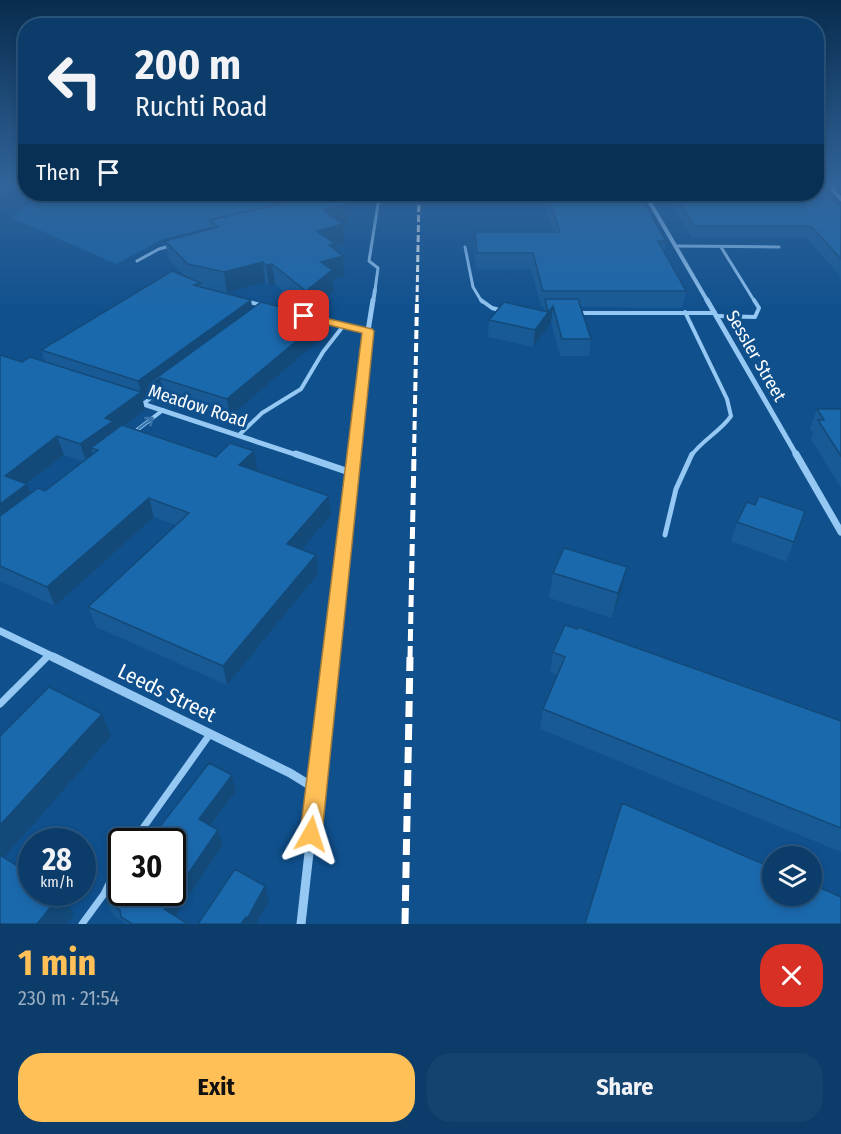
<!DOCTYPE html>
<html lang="en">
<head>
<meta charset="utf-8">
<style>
  :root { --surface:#0b3c6a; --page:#144370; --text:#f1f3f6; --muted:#9aadc1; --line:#2b567e; --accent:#ffc057 }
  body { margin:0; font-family:"Fira Sans Condensed",sans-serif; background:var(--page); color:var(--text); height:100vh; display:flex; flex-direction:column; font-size:22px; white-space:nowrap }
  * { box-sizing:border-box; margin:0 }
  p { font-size:20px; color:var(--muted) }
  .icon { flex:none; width:33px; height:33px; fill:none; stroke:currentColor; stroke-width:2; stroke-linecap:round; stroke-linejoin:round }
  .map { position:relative; height:924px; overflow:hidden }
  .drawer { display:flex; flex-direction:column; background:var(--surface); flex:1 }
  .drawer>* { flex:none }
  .banner { position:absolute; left:18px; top:18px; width:806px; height:183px; border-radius:24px; box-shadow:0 3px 9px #0003,0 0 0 2px var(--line); background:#0b3c6a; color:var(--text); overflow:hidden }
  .fabs { position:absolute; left:762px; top:846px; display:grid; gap:12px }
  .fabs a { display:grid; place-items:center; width:60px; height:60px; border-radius:50%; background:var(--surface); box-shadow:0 3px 9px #0003,0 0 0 2px var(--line); font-size:30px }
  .speed { position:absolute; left:18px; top:828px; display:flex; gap:12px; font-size:30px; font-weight:700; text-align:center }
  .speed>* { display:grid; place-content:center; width:78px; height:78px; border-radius:50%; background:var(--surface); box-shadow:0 3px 9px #0003,0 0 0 2px var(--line); line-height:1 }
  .speed small { font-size:15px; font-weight:400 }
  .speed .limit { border:3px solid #111; border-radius:9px; background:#fff; color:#111 }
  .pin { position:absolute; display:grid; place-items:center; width:51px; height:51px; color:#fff; margin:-26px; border-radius:12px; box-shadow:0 3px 9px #0006 }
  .me { position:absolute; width:66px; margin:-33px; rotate:6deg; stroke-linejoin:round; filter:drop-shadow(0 0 4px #0008) }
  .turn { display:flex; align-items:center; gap:21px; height:126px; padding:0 18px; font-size:27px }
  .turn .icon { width:78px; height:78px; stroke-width:2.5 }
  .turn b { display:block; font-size:42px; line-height:51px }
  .then { display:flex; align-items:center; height:57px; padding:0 18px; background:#0003; gap:12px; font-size:22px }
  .round { display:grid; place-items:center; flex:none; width:63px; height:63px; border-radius:24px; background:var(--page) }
  .headline { display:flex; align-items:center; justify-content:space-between; height:102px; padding:0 18px }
  h1 { font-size:36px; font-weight:700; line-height:45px; color:var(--accent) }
  .button { display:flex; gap:12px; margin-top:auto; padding:12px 18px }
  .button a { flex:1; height:69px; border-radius:24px; background:var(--accent); color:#111; font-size:24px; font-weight:700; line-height:69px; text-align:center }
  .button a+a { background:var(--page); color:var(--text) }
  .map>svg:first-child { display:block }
  .green { fill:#1664a7 }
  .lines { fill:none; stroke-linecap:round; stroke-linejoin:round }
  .service-far3 { stroke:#95c8f3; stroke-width:3 }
  .service-far2 { stroke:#95c8f3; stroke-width:4 }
  .service-far1 { stroke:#95c8f3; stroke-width:5 }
  .service { stroke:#95c8f3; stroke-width:7 }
  .minor-far3 { stroke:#95c8f3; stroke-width:4 }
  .minor-far2 { stroke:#95c8f3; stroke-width:5 }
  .minor-far1 { stroke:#95c8f3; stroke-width:7 }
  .minor { stroke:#95c8f3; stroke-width:9 }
  .rail-far3 { stroke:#fff; stroke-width:3; stroke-dasharray:7 3; stroke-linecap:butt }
  .rail-far2 { stroke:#fff; stroke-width:4; stroke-dasharray:9 4; stroke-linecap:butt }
  .rail-far1 { stroke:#fff; stroke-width:5; stroke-dasharray:12 5; stroke-linecap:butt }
  .rail { stroke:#fff; stroke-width:7; stroke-dasharray:16 7; stroke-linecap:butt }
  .wall { fill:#175a95; fill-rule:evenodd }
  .shaded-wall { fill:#134a79 }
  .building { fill:#1b69ad; stroke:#134a79; stroke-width:1.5 }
  .oneway { stroke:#3774ac }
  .route { fill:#ffc057; stroke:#a67d39; stroke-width:1.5 }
  .labels { text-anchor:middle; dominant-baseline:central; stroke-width:6; stroke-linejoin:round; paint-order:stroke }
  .street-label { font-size:18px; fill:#fff; stroke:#0f508d }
  .near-street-label { font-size:21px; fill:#fff; stroke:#0f508d }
</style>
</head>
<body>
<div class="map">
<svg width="841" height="924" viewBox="0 0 841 924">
  <rect width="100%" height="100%" fill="#0f508d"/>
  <path class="green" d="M51,194H345L163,239L116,264L12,218L36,197Z"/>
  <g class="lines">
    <path class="service-far3" d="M338,203L370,195L379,198L369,261L378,268L375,290
      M675,246L779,247
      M465,247L473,287L482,302
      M721,247L755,302
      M137,261L159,249L170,246
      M246,301L249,302"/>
    <path class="service-far2" d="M481,300L492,308L503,311
      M246,301L264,306
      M685,312L727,399L731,416C720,432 702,440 691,456
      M577,313H715
      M718,316L755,317L759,308L754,300
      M143,404L156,394
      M133,433L163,410
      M239,435L262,413L301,389L323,352L344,325"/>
    <path class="service-far1" d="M665,535L676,489L692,454
      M46,658L49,655"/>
    <path class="service" d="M0,704L47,657
      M133,842L210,734
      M82,924L104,894L122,857"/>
    <path class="minor-far3" d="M832,184L834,191L841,199
      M645,194L708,302
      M373,302L375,290"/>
    <path class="minor-far2" d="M707,300L797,456
      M317,319L368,331L373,300
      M137,402L300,456
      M354,456L368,331"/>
    <path class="minor-far1" d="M296,454L352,473
      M796,454L841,532
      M0,631L56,658
      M331,658L354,454"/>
    <path class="minor" d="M53,657L290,773L316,789
      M301,924L331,657"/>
    <path class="rail-far3" d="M417,302L419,194"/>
    <path class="rail-far2" d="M414,456L417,300"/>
    <path class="rail-far1" d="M410,658L414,454"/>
    <path class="rail" d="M405,924L410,657"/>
  </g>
  <path class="wall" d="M448,194H484V198H449Z
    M541,194H639L666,241L664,252L686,291L682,308L581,307L591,339L589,356H560L551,323L533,347L488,337L489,320L543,311L544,307H541L531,269H476L474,247L475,232H553Z
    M665,194H816L841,207V281L839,278L840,276L807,238H692Z
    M210,220L347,223L343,224L344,243L335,245L336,250L345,276L333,279L334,291L308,312L275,284L269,285L265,282L227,293L201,286L251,300L252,309L324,318L325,335L230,417L164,396L155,403L152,402L150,393L142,399L145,410L125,425L257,470L256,471L329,496L331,515L301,550L316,555L318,574L227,685L96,627L88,607L176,525L154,517L55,606L0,581V355L22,362H45L41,350L185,276L169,260L165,241L211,229ZM64,455L83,462L45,491L31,493L27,484Z
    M817,409H841V488L811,439L813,433L810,428Z
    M755,505L794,542L786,562L731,541L737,522Z
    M553,573L621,592L612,618L549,598Z
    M553,652L841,721V852L540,729L543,709L558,675L550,672Z
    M232,775L236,791L211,826L218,830L223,845L176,916L187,924H125L124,922L114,916L106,902L112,891L110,889Z"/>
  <path class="shaded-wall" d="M346,205L347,223L343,224L344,243L335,245L336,258L343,256L345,276L333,279L334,291L308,312L306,291L321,262L317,231L323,210Z
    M263,262L265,282L227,293L224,272Z
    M272,264L275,284L269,285L266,265Z
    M251,300L253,316L160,378L164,396L155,403L150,385L148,384L150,393L143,399L138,381Z
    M553,306L551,323L533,347L535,330Z
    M324,318L325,335L230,417L227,399Z
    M141,392L145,410L116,432L98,450L91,448L94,457L87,463L80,444L105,418Z
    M57,436L64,455L13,494L5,476Z
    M254,451L257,470L242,484L239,465Z
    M27,484L35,503L0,530V504Z
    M329,496L331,515L290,563L287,544Z
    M149,498L154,517L55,606L47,587Z
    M316,555L318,574L227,685L223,666Z
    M627,567L621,592L612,618L618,593Z
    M102,714L111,736L0,862V825Z
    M232,775L236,791L204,834L199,819Z
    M218,830L223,845L171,923L164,909Z
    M265,886L269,901L256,924H249L247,919Z
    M61,894L74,915L67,924H37Z
    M246,917L248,924H241Z"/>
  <path class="building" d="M816,184L841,207V259L811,226H694L674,194H816Z
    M322,194H328L346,205L323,210L343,224L317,231L335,244L329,245L343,256L321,262L332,270L306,291L272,264L266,265L263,262L224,272L188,264L165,241L218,227L210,220Z
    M547,194H639L666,241H658L686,291H543L533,253H477L475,232H560Z
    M172,271L201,283L193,285L251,300L138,381L41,350Z
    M545,299H578L591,339H562L553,306L535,330L489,320L504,302L548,312Z
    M261,302L324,318L227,399L160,378L150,385L148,384Z
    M0,355L22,362L30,357L141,392L105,418L113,421L80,444L57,436L5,476L27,484L0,504Z
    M817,409H841V456L818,420H824Z
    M122,425L216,457L230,443L254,451L239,465L329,496L287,544L316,555L223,666L88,607L189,513L149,498L47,587L0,566V516L38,488L45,491L98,450L91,448Z
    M759,496L805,511L794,542L737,522L747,502L755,505Z
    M564,548L627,567L618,593L553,573Z
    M565,625L577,629L578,627L841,721V828L543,709L565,657L553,652Z
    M49,687L102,714L0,825V736Z
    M209,763L232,775L199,819L218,830L164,909L188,924H132L121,917L120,910L106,902L112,890L110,889L122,875V892H172V842H148Z
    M622,803L772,868V896H812V884L841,897V924H585Z
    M0,855L32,875V892H58L61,894L37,924H0Z
    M235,869L265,886L247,919L246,917L241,924H198Z"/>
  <defs><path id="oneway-shaft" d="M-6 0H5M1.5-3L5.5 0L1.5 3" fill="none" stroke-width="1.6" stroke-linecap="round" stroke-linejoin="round" transform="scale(1.5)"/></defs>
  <use class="oneway" href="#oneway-shaft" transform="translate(146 423) rotate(-37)"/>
  <linearGradient id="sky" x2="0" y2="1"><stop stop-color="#082c4e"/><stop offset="0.59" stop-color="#31649a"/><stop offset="1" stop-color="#31649a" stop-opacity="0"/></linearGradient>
  <rect width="841" height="313" fill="url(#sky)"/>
  <path class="route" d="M304,313L372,329L374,331L322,834L319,842L311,845L304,842L300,834L362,333L300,318L299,316Z"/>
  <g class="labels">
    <g class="street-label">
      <text transform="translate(756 356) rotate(60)">Sessler Street</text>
      <text transform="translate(198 406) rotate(18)">Meadow Road</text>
    </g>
    <g class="near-street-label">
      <text transform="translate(167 693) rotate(26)">Leeds Street</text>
    </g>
  </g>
</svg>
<div class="fabs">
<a><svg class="icon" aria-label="layers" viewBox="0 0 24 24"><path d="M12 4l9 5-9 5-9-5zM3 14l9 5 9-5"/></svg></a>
</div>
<div class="speed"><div>28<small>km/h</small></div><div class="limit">30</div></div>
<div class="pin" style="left:304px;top:316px;background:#d93025"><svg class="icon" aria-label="arrive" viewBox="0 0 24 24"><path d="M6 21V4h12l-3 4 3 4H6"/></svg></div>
<svg class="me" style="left:311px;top:834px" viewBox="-20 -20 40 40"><path d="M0-17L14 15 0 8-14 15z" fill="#ffc057" stroke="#fff" stroke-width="4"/></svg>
<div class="banner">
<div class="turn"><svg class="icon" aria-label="left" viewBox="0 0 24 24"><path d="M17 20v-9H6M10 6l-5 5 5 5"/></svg><div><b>200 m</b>Ruchti Road</div></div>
<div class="then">Then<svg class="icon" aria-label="arrive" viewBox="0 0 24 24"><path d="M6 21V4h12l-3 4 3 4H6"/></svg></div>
</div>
</div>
<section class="drawer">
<div class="headline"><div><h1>1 min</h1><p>230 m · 21:54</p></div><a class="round" style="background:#d93025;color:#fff"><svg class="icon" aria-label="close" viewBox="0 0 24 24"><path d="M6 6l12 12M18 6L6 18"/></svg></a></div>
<div class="button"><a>Exit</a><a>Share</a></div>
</section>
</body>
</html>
